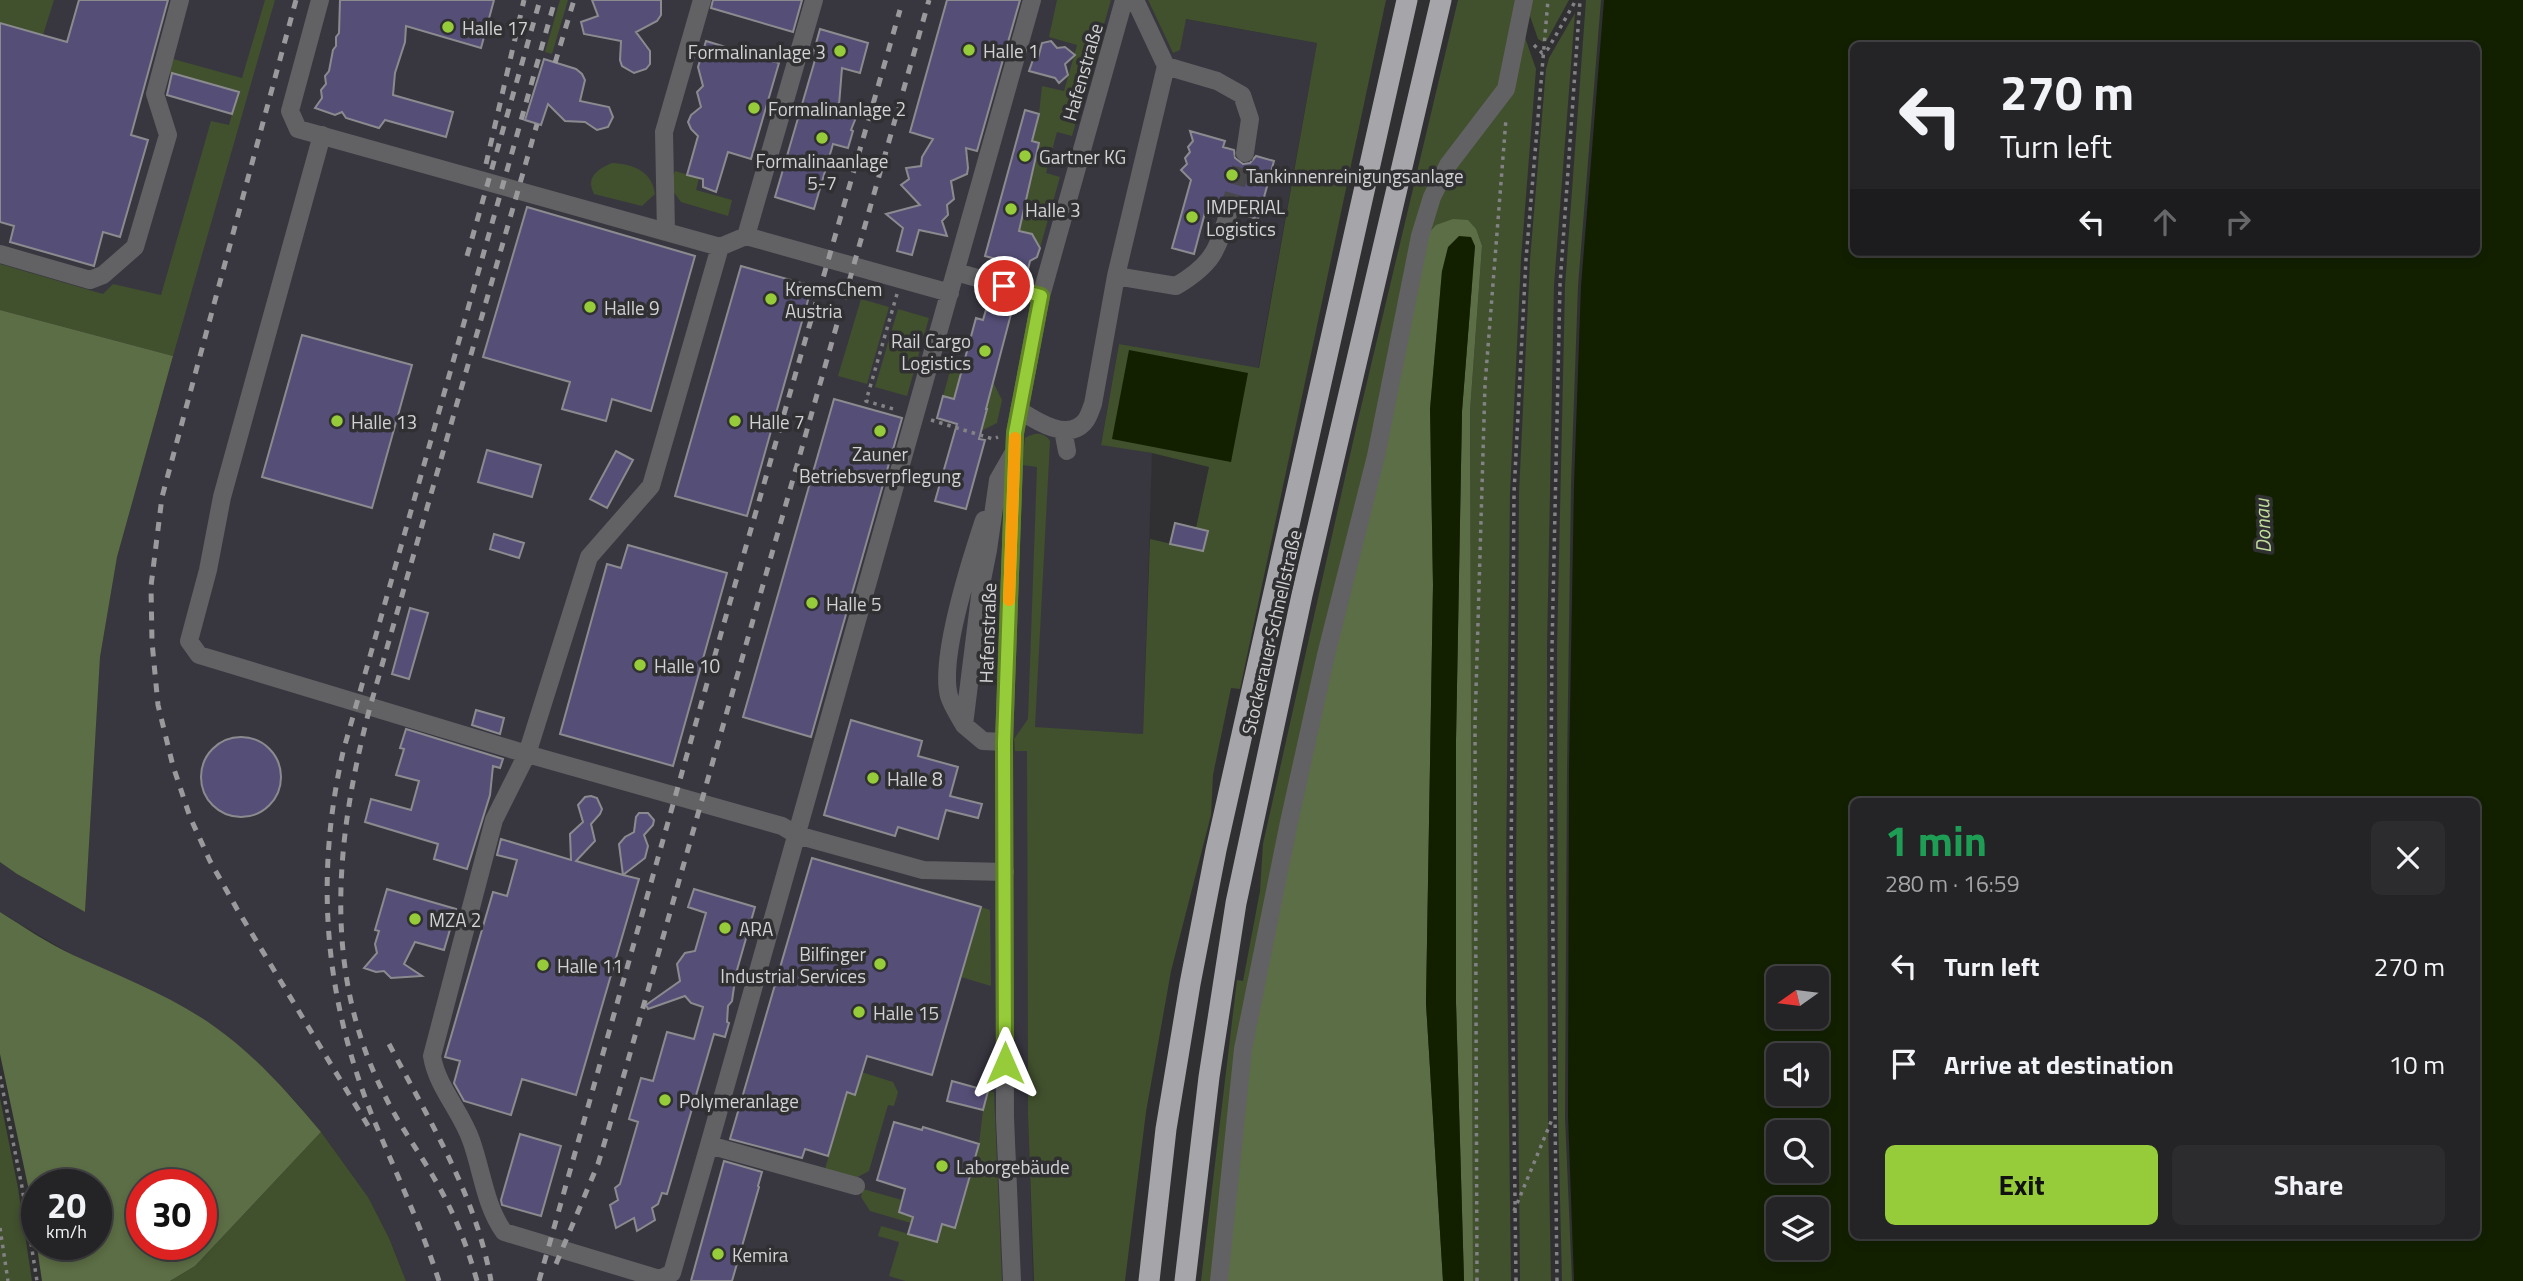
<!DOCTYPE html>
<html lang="en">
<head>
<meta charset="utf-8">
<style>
  :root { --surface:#242426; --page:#2c2c2e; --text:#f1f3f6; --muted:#a3a4a7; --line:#414143; --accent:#96cc39 }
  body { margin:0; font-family:"Titillium Web",sans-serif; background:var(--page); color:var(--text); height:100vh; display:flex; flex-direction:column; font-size:26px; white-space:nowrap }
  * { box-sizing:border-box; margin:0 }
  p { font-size:23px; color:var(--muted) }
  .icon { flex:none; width:38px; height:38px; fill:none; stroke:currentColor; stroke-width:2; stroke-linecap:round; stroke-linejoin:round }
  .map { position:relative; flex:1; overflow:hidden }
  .details { position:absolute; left:1850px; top:798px; width:630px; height:441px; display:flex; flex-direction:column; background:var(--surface); border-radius:10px; box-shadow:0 4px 10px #0003,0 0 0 2px var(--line) }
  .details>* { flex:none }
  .top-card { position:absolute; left:1850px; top:42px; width:630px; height:214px; border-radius:10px; box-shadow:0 4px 10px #0003,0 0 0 2px var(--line); background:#242426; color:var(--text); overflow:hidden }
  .needle { width:46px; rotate:256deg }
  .controls { position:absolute; left:1766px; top:966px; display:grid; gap:14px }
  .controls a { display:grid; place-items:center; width:63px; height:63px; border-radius:10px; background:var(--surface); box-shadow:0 4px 10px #0003,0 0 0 2px var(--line); font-size:35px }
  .speed { position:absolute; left:21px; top:1169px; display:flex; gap:14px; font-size:35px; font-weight:700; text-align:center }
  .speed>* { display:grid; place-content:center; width:91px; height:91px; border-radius:50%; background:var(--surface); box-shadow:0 4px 10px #0003,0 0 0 2px var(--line); line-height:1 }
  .speed small { font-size:18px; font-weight:400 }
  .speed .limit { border:10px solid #d22; background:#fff; color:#111 }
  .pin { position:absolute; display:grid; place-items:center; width:60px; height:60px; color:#fff; margin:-30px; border:4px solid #fff; border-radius:50%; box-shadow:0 2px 7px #0007 }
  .me { position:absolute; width:77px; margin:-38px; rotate:0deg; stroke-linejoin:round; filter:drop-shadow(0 0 5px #0008) }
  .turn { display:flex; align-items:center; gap:24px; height:147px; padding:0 35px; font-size:32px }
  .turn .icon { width:91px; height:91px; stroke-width:2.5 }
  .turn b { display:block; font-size:49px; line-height:60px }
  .lanes { display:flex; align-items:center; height:66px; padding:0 35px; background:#0003; justify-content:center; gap:35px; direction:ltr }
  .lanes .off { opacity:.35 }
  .round { display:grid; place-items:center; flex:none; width:74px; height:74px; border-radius:10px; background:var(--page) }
  .overview { display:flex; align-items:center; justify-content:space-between; height:119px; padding:0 35px }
  h1 { font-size:42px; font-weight:700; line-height:52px; color:#1e9e55 }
  .action { display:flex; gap:14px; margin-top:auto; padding:14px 35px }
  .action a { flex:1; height:80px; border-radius:10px; background:var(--accent); color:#111; font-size:28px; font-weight:700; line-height:80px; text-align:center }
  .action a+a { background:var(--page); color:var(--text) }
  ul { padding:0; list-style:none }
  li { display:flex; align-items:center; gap:21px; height:98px; padding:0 35px }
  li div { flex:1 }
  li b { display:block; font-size:26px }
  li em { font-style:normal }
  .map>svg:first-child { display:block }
  .built { fill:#383740 }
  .green { fill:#41502d }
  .forest { fill:#5c6e45; fill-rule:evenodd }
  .water { fill:#122000; fill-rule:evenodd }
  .building { fill:#554f77; stroke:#8b8b8f; stroke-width:2 }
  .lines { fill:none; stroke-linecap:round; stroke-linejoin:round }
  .minor-tunnel { stroke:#48484b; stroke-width:18; stroke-dasharray:18 9; stroke-linecap:butt }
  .path { stroke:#838285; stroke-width:3.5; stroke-dasharray:3.5 5; stroke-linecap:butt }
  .minor { stroke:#626264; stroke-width:18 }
  .highway { stroke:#a6a6aa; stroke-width:21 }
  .rail { stroke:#9a999c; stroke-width:5; stroke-dasharray:9 9; stroke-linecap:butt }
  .route-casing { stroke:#628525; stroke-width:18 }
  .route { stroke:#96cc39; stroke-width:12 }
  .slow { stroke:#f59e0b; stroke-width:12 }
  .poi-dot { fill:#96cc39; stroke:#303033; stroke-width:2.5 }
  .labels { text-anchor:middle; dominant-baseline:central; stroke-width:7; stroke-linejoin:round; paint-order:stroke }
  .poi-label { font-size:19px; fill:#d2d1d4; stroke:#303033; text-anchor:start }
  .street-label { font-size:19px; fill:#d2d1d4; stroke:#303033 }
  .water-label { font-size:21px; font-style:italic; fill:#c0de9b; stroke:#303033 }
</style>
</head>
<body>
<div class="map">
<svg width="2523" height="1281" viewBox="0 0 2523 1281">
  <rect width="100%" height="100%" fill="#303033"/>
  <path class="built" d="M0,0H1148L1173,53L1180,49L1185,19L1317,43L1258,369L1119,344L1101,444L1152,453L1143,734L1024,727L1015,751H1027L1028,1116L1033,1281H406L389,1238L368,1197L321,1132L295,1101L257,1062L215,1027L173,1002L71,954L0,912V862L17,874L85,912L100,657L117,557L173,357L0,310Z"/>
  <path class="green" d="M0,0H54L43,35L0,23Z
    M265,0H275L173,356L0,310V264L103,294L113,284L161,295L211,121L229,125L238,92L169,73L173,59L242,78Z
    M560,0H568L552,54L545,52Z
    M1057,0H1111L1072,136L1057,132L1046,173L1060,177L1040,248L1032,234L1019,231L1030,188L1027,187L1032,141L1039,114L1042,86L1064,91L1077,45L1049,37Z
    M1148,0H1386L1240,689L1231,688L1213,775L1211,815L1171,971L1146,1112L1125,1281H1034L1028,1116L1027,751H1015L1014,739L1028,719L1037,467L1022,465L1025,438C1034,433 1043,431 1050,441L1035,727L1143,734L1150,539L1203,551L1208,531L1196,528L1209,467L1152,453L1101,445L1119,344L1259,368L1317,43L1186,19L1180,50L1173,53Z
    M1458,0H1518L1516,12L1536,69L1521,259L1510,493L1506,873L1511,1281H1473L1470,411L1482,246L1225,1281H1201L1237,980L1243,981L1260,891L1263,844L1357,424Z
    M1531,0H1569L1547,40L1543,42L1538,39L1530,16Z
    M1586,0H1601L1578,286L1571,484L1567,769L1565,1117L1572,1281H1562L1558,1116L1557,648L1565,286Z
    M1575,13L1554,285L1547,648L1548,1116L1551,1281H1520L1516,874L1519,493L1530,260L1546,69L1549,58Z
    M612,163C633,164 652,171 655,194L642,206L594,194C585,177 598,169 612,163Z
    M675,171L699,178L696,190L732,200L728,216L681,202L670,187Z
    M861,299L889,307L867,384L838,376Z
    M898,309L929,318L907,396L875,387Z
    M950,371L993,382L1002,400L997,423L981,431L987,409L943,396Z
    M981,907L990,910L991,986L961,977Z
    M855,1070L893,1082L898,1092L894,1106L888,1105L869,1171L856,1178L825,1169L847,1092L855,1094Z
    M988,1091L994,1092L1002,1281H905L889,1276L899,1242L878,1236L881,1226L937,1242L942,1224L955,1228L979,1144L983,1110Z
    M0,1098L18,1188L32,1281H0Z
    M321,1132L368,1197L389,1238L406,1281H170L195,1266Z
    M863,1189L902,1200L899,1212L913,1217L911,1223L870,1211L861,1197Z"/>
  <path class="forest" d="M1453,219L1468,220L1476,229L1482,246L1470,411L1473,1281H1464L1456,1003V740L1462,411L1475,246L1442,271L1430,409L1433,585L1426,1003L1443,1281H1225L1250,1050L1295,824L1425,237L1436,225Z
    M0,310L173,356L117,557L100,657L85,912L17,874L0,862Z
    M0,912C24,927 47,943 73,955C121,977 172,996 215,1027C256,1056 289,1094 321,1132L195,1266L170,1281H42L28,1186L0,1054ZM37,1185H96V1244H37ZM142,1185H201V1244H142Z"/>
  <path class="water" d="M1604,0H2523V1281H1574L1568,1116L1569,769L1574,484L1581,286ZM1853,46H2476V252H1853ZM1853,802H2476V1236H1853ZM1778,978H1816V1017H1778ZM1778,1055H1816V1094H1778ZM1778,1132H1816V1171H1778ZM1778,1209H1816V1248H1778Z
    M1459,236L1471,237L1475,246L1462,411L1456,740V1003L1464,1281H1443L1426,1003L1433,585L1430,409L1442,271L1448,247Z
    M1129,350L1248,373L1231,462L1112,439Z"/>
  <path class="building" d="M79,0H168L131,135L148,140L120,237L103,232L94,266L10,242L14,226L0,222V23L67,42Z
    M340,0H494L481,48L406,26L405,42L395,73L393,95L453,112L446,137L385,120L379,128L346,118L342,112L335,115L315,108L322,98L321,90L326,84L325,76L329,71L333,50L336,46V37L339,33Z
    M592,0H661V15L657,21L636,32L650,51V64L646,69L634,73L622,66L620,60L621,41L584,34L581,22L598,16Z
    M713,0H802L793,32L711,8Z
    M947,0H1020L977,151L966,148L968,168L967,174L951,181L954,199L947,205L948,215L942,221L947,236L919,230L912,255L897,251L903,228L886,214L920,205L901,185L909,179L906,168L921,166L922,157L933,139L910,132Z
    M820,29L868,43L860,73L842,68L839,105H861L851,130L853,131L848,148L833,144L814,209L775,197L815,60L812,58Z
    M706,41L779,63L751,159L728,152L716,192L703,187V179L687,175L698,136L691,129L688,122L691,115L701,107L697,92L703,86L698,67Z
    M1051,41L1057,48L1065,47L1075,55L1065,64L1068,75L1059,83L1055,78L1029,71L1034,57L1038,58L1042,43Z
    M544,59L576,69L582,74L585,80L580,101L609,107L613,117L608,127L597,130L585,122L565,121L548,104L541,125L525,120Z
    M172,73L239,92L232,114L167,95Z
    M1025,110L1039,114L1032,141L1039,143L1019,231L1032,234L1040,248L1037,257L1030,261L1028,269L1018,273L1008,271L1010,263L985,256Z
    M1190,131L1225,141L1223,147L1234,150L1235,158L1243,164L1250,163L1256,156L1274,161L1258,219L1240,214L1238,204L1232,200L1222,202L1218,208L1207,205L1194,254L1172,248L1191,180L1181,170L1187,164L1185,158L1190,152L1188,147L1193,141Z
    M527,207L695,256L651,411L612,399L606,421L562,409L570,382L483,357Z
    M741,266L812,286L747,516L675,496Z
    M990,296L1004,300L1001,311L1011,314L986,409H987L979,439L985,440L966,509L935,501L957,424L937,418L943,396L954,399L976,318L983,320Z
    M302,335L412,365L372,508L262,477Z
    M834,399L902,418L811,737L743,717Z
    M487,450L541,465L532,497L478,482Z
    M616,451L633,460L607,508L590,499Z
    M1175,523L1208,531L1203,551L1170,544Z
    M494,534L524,543L519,558L490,549Z
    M628,545L727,573L673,766L560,734L607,564L621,568Z
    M410,608L428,613L409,679L392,674Z
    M476,710L504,718L500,734L472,725Z
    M851,720L922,741L918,756L958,767L950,796L982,804L978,818L946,810L938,839L898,827L895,836L824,815Z
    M406,729L503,759L500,768L493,766L490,795L467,869L434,859L438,844L365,822L371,799L411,810L419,781L396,775L404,749L400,748Z
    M201 777a40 40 0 1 1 80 0a40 40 0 1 1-80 0Z
    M591,796L597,798L602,809L600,814L591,824L595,841L576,861L623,875L619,844L625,837L634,832L636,817L639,813H648L654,820L653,825L644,835L648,846L645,858L623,875L639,879L576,1095L522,1079L511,1115L464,1101L454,1083L460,1061L445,1057L493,892L507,896L517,860L497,855L501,839L571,860L570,834L583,822L578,805L585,797Z
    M812,858L981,907L932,1075L867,1056L855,1095L847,1092L828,1156L805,1149L802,1158L730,1139Z
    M387,889L456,909L444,950L415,942L404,964L422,976L391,978L384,971L376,972L364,968L377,953L375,944L379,931L375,930Z
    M694,889L755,907L737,970L740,974L735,980L732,1001L728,1006L727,1022L729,1023L725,1037L714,1034L667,1194L662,1193L658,1204L652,1208L655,1220L637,1231L634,1218L616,1228L610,1205L618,1200L615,1188L620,1184L638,1122L629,1119L641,1078L653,1081L667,1032L694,1039L703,1007L691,1003L685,996L648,1009L646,1005L680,981L677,964L685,953L695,951L706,913L688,907Z
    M952,1081L988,1091L983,1110L947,1101Z
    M894,1122L922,1130L923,1127L979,1144L955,1228L942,1224L937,1242L908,1234L913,1217L899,1212L905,1189L877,1180Z
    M520,1134L561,1146L541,1216L502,1205L501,1200Z
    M724,1161L762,1172L758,1186L759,1187L732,1281H691Z"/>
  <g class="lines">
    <path class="minor-tunnel" d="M1229,211L1245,153"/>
    <path class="path" d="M1534,45L1542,53L1548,49L1576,0
      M897,294L866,401L897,410
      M931,420L993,439L998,437
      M0,1076L22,1187L37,1281
      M1514,1211L1553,1117
      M0,1228L8,1281
      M1477,1281L1475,725L1485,385L1506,119
      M1516,1281L1511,873L1514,493L1526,259L1548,0
      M1557,1281L1551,771L1552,647L1560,285L1580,0"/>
    <path class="minor" d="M320,0L290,111L298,129L720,247L746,236L950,293
      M1166,66L1217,81L1242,95L1250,119L1245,153
      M322,135L222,497L208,570L189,641L199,655L527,754L782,826L797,835L923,870L1005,872
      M666,232L664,132L702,0
      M746,236L814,0
      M0,254L90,280L103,275L135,247L168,135L155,94L180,0
      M956,272L1041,296
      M1116,276L1176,286C1213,264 1217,251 1229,211
      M1019,410C1036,421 1070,443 1086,420C1089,416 1091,409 1093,404L1116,276L1166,66L1135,0
      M1063,430L1067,451
      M964,725C959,716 952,706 949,696C939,658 971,559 984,520
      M1004,742L983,741L964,725L982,580L988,550L998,480L1014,452
      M709,1145L672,1273L660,1279L504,1232C485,1206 482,1170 471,1140C461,1111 437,1087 432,1056L494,820L527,754L589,557L651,486L720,247
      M856,1186L709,1145L1032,0
      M1012,1281L1005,1118L1004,742L1015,433L1041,296L1124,0
      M1219,1281L1243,1049L1289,822L1326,655L1376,456L1420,236L1432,197L1448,165L1506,89L1524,0"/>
    <path class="highway" d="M1149,1281L1166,1129L1190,984L1216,850L1407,0
      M1185,1281L1209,1077L1236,903L1302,595L1441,0"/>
    <path class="rail" d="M296,0L162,497L151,586L152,642L158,705L173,766L190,817L210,861L237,909L370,1129
      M555,63L574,0
      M486,164L524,0
      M467,256L540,0
      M389,1044C429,1120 476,1195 491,1281
      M556,1264L598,1164L608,1131L929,0
      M439,1281C420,1223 394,1169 371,1113C324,994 315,876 343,752L555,0
      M477,1281C467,1245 453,1210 434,1178C418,1150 399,1125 385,1096C321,971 336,837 370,707L537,124
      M539,1281L724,623L900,10"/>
  </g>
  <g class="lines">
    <g class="route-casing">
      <path id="route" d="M1004,286L1041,296L1015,433L1004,742L1005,1063"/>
    </g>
    <use href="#route" class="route"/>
    <path class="slow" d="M1009,600L1015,438"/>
  </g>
  <g class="poi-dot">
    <circle cx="448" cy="27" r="7"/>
    <circle cx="969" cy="50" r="7"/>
    <circle cx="840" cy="51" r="7"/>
    <circle cx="754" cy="108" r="7"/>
    <circle cx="822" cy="138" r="7"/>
    <circle cx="1025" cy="156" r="7"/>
    <circle cx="1232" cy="175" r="7"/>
    <circle cx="1011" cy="209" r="7"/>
    <circle cx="1192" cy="217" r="7"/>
    <circle cx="771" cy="299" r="7"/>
    <circle cx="590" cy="307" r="7"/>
    <circle cx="985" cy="351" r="7"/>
    <circle cx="337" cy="421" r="7"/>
    <circle cx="735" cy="421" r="7"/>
    <circle cx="880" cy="431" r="7"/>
    <circle cx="812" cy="603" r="7"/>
    <circle cx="640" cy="665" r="7"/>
    <circle cx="873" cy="778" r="7"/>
    <circle cx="415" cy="919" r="7"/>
    <circle cx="725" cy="928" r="7"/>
    <circle cx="880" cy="964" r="7"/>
    <circle cx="543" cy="965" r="7"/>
    <circle cx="859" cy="1012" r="7"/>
    <circle cx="665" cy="1100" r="7"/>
    <circle cx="942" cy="1166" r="7"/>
    <circle cx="718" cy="1254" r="7"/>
  </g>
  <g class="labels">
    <g class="poi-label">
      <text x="462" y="27">Halle 17</text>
      <text x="983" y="50">Halle 1</text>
      <text x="826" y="51" text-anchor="end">Formalinanlage 3</text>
      <text x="768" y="108">Formalinanlage 2</text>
      <text x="1039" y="156">Gartner KG</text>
      <text x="822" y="160" text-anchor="middle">Formalinaanlage<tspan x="822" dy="22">5-7</tspan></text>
      <text x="1246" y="175">Tankinnenreinigungsanlage</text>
      <text x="1206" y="206">IMPERIAL<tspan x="1206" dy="22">Logistics</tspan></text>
      <text x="1025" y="209">Halle 3</text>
      <text x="785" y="288">KremsChem<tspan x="785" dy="22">Austria</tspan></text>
      <text x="604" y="307">Halle 9</text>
      <text x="971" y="340" text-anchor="end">Rail Cargo<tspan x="971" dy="22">Logistics</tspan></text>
      <text x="351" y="421">Halle 13</text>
      <text x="749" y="421">Halle 7</text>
      <text x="880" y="453" text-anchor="middle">Zauner<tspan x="880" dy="22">Betriebsverpflegung</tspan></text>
      <text x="826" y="603">Halle 5</text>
      <text x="654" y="665">Halle 10</text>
      <text x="887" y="778">Halle 8</text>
      <text x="429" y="919">MZA 2</text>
      <text x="739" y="928">ARA</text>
      <text x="866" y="953" text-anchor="end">Bilfinger<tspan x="866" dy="22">Industrial Services</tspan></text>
      <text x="557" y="965">Halle 11</text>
      <text x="873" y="1012">Halle 15</text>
      <text x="679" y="1100">Polymeranlage</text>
      <text x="956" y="1166">Laborgebäude</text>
      <text x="732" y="1254">Kemira</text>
    </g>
    <g class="street-label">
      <text transform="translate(1082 72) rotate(-74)">Hafenstraße</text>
      <text transform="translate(1271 632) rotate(-77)">Stockerauer Schnellstraße</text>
      <text transform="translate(987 633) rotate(-88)">Hafenstraße</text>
    </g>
    <g class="water-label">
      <text transform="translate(2262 526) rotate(-92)">Donau</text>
    </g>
  </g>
</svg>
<div class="controls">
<a><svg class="needle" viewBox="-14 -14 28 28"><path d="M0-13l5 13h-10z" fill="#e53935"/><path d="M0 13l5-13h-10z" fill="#a3a4a7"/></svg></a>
<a><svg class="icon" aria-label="sound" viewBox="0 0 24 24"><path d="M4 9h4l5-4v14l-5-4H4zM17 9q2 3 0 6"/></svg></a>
<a><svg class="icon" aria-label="search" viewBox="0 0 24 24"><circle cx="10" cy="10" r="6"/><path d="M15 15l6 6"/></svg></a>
<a><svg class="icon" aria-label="layers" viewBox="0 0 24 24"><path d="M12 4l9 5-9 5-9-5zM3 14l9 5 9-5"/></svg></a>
</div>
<div class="speed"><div>20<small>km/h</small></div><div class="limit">30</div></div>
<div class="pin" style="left:1004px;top:286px;background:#d93025"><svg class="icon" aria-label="arrive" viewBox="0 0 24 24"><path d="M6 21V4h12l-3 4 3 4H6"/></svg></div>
<svg class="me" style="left:1005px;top:1063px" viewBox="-20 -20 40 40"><path d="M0-17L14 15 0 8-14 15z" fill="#96cc39" stroke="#fff" stroke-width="4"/></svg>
<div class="top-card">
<div class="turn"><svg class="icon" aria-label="left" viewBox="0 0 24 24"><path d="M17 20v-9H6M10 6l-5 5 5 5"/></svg><div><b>270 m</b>Turn left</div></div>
<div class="lanes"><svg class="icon" aria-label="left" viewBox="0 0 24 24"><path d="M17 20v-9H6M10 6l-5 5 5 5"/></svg><svg class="icon off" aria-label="ahead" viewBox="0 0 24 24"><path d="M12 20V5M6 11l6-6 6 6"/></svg><svg class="icon off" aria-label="right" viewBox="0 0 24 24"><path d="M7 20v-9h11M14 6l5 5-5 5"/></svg></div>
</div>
<section class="details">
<div class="overview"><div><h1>1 min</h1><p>280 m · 16:59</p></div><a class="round"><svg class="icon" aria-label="close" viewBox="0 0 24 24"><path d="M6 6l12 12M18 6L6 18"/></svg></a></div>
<ul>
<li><svg class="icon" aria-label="left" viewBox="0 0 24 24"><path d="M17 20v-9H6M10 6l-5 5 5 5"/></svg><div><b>Turn left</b></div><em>270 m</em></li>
<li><svg class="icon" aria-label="arrive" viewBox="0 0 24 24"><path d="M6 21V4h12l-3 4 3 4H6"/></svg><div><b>Arrive at destination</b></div><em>10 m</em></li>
</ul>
<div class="action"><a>Exit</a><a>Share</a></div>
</section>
</div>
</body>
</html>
